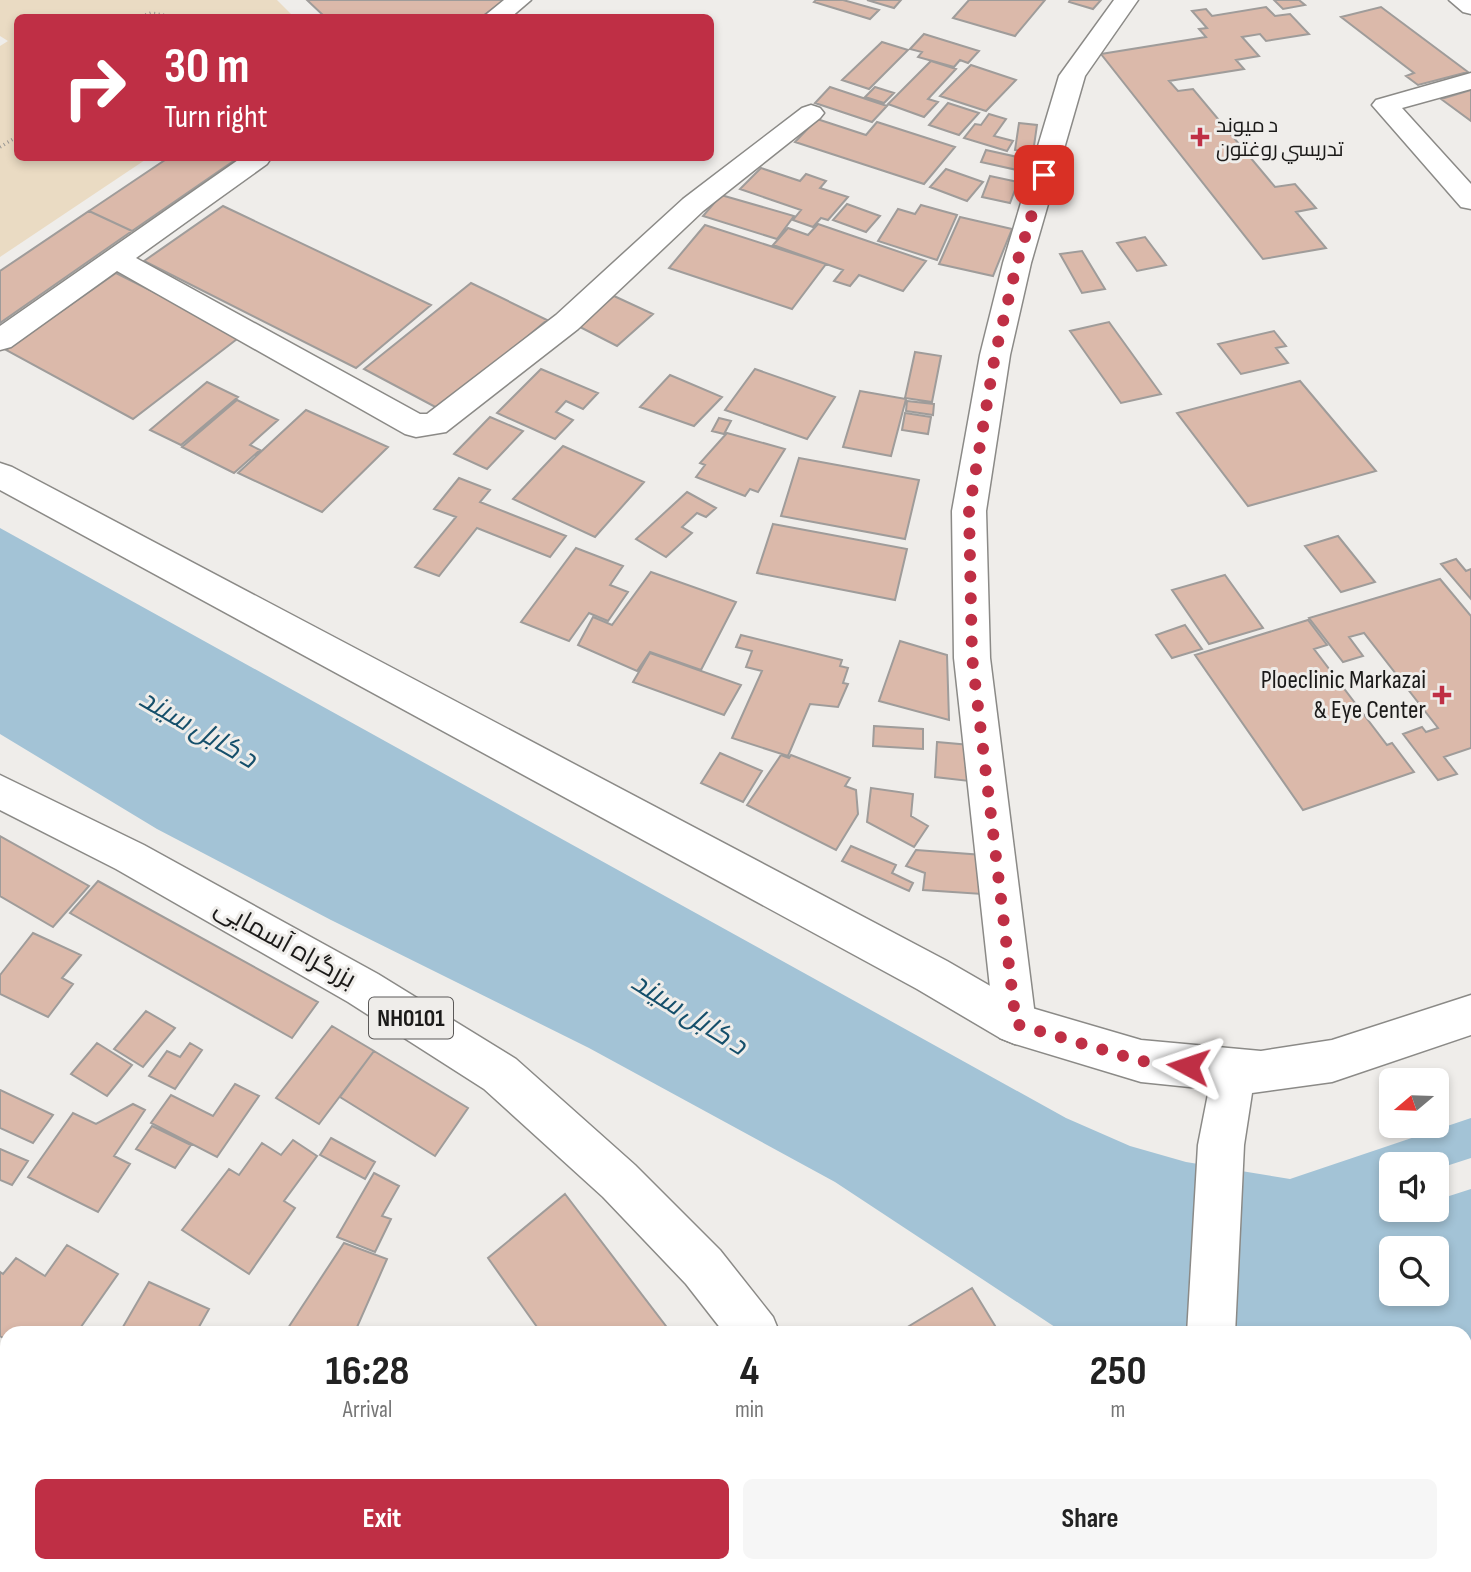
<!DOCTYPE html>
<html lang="en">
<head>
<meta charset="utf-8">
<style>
  :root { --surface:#fff; --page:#f6f6f6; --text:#222; --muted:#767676; --accent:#bf2f45 }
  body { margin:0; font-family:"Sofia Sans Condensed",Cairo,sans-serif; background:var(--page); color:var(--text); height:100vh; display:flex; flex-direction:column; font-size:26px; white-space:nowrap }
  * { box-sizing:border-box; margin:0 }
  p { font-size:23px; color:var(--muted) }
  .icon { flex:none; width:38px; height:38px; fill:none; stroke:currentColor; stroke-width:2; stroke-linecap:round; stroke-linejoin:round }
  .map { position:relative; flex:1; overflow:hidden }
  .side { position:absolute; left:0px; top:1326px; width:1472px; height:247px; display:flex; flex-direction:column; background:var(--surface); border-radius:21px 21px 0 0; box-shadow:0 4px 10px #0003 }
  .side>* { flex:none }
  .banner { position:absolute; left:14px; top:14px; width:700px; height:147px; border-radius:10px; box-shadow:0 4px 10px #0003; background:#bf2f45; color:#fff; overflow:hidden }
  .needle { width:46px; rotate:251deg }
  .controls { position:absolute; left:1379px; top:1068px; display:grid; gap:14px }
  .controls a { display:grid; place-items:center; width:70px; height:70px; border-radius:10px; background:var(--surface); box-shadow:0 4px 10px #0003; font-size:35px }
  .pin { position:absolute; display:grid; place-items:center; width:60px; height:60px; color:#fff; margin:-30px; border-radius:14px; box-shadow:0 4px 10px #0006 }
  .me { position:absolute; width:77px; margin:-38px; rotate:275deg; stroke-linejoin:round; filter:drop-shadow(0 0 5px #0008) }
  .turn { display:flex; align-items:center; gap:24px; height:147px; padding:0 35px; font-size:32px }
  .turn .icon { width:91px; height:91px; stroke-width:2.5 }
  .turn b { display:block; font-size:49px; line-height:60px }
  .eta { display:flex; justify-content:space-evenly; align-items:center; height:119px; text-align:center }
  .eta b { font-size:42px; font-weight:700; line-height:49px }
  .action { display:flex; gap:14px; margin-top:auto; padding:14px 35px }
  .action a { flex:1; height:80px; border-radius:10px; background:var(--accent); color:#fff; font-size:28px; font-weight:700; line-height:80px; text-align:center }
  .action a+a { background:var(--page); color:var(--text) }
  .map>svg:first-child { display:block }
  .green { fill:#eadbc3 }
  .water { fill:#a3c3d6; fill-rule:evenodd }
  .building { fill:#dbb9aa; stroke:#9f9c9a; stroke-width:2 }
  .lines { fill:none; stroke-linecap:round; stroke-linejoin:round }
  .minor-casing { stroke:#8b8a87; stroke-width:3 }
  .major-casing { stroke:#8b8a87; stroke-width:3 }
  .highway-casing { stroke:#8b8a87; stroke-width:3 }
  .path { stroke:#999895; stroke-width:3.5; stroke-dasharray:1 3.5; stroke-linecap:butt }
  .minor { fill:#fff; fill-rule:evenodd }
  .major { fill:#fff; fill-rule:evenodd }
  .highway { fill:#fff; fill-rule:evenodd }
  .route { stroke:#bf2f45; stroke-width:12; stroke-dasharray:0 21.6 }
  .poi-dot { fill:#bf2f45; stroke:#efedea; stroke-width:2.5 }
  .labels { text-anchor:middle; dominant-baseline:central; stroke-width:6; stroke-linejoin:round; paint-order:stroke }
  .far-poi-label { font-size:21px; fill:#1b1a19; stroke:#efedea; text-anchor:start }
  .shield { fill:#efedea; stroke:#5b5958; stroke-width:2 }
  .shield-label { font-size:24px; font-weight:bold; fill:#1b1a19 }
  .poi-label { font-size:26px; fill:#1b1a19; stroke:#efedea; text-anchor:end }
  .street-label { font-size:26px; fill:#1b1a19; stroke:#efedea }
  .water-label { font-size:28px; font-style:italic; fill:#154f6b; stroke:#efedea }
</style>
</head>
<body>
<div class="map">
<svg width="1471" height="1572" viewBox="0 0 1471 1572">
  <rect width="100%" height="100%" fill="#efedea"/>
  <path class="green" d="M0,0H277L294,17L18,18V158H148L0,257V46L8,41L0,36Z"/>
  <path class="water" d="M0,528L1066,1118L1130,1146L1186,1162L1290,1179L1471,1118V1158L1437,1169V1164H1391V1209H1437V1196L1443,1198L1471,1189V1394L1465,1396V1334L1064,1333L835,1182L589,1048L331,920L157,829L0,734ZM1391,1248H1437V1293H1391Z"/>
  <path class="building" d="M307,0H505L480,18H326Z
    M816,0H843L879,10L870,19L814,2Z
    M867,0H901L894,8Z
    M969,0H1045L1015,36L953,18Z
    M1070,0H1101L1093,9L1069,2Z
    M1274,0H1299L1305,5L1283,9Z
    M1266,7L1275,16L1290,14L1309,34L1266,41L1260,34L1242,37L1259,56L1236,60L1244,69L1169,81L1178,91L1193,89L1275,187L1295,184L1316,208L1296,212L1326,248L1263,259L1101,54L1206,37L1199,29L1207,28L1192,11L1206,9L1212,16Z
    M1381,7L1468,72L1418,85L1406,76L1414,73L1341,17Z
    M924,34L979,51L968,63L960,60L954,67L918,57L922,52L910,49Z
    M882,42L908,50L869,89L842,80Z
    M931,61L956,69L928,99L938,102L924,117L888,104Z
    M971,65L1016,80L986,111L940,96Z
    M830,87L887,106L872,122L815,103Z
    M875,87L894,93L884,103L865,97Z
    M1471,90V121L1441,99Z
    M948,103L979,113L959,135L929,125Z
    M989,114L1006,119L994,136L1013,141L1007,151L964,138L975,124L981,125Z
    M817,119L866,135L877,122L955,147L924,184L795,142Z
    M1019,123L1037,125L1033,153L1015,150Z
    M986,150L1022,158L1017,170L981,162Z
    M168,158L235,160L132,231L89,211Z
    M761,168L800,181L806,174L826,181L820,188L848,197L828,220L821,218L813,227L793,220L801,210L740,189Z
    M946,169L983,182L967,201L930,187Z
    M990,176L1018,182L1010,203L982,197Z
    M721,195L794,216L777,239L703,216Z
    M847,204L880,216L866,232L833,220Z
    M921,205L957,215L937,260L878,241L898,209L915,214Z
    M223,206L431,305L356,368L144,261Z
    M89,211L132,231L0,323V271Z
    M960,217L1012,229L993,276L939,264Z
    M818,224L926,261L903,291L859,275L850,286L834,281L843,270L773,245L788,228L808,235Z
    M705,225L826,264L792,309L669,268Z
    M1145,237L1166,265L1137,271L1117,243Z
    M1082,251L1105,289L1082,293L1060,254Z
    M116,273L241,336L133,419L6,350Z
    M471,283L547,320L441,410L364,369Z
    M614,296L653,314L617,346L578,326Z
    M1109,322L1161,394L1121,403L1070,331Z
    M1274,331L1286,346L1276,348L1288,363L1241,374L1218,344Z
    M915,352L941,356L932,402L905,398Z
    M541,369L598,393L583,409L566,401L556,412L573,420L555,439L497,413Z
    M755,369L835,397L807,439L725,410Z
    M670,375L722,397L694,426L640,407Z
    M1300,381L1376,471L1248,506L1177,413Z
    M207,382L238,397L181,445L150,430Z
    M860,391L906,399L891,456L843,447Z
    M237,400L278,420L250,445L260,450L234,473L182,447Z
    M907,401L934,404L933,415L906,411Z
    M306,410L388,447L322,512L238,473Z
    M905,413L931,417L928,434L902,430Z
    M490,417L523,431L487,469L454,454Z
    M719,418L731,421L724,434L712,431Z
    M727,433L785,449L758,492L750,489L745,496L696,477L705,465L700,463Z
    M563,446L644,482L595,537L513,499Z
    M799,458L919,480L905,539L781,516Z
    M459,478L490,490L480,502L566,536L550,557L477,528L439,576L415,567L456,517L434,509Z
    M687,492L716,508L706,517L697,513L682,527L692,533L666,557L636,539Z
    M773,524L907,549L895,600L757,573Z
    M1338,536L1375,582L1341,592L1305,546Z
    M576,548L623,566L610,585L628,592L608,621L589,613L569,641L521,622Z
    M1456,559L1466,571L1471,569V599L1441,564Z
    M651,572L736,602L701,670L650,652L637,671L578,645L593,617L612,625Z
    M1225,575L1263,628L1209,644L1172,590Z
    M1440,579L1471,616V748L1444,757L1457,774L1438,780L1403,734L1422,727L1426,732L1438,728L1364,633L1349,637L1363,656L1343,662L1309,618Z
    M1308,620L1327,645L1314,649L1387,745L1392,743L1414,772L1303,810L1195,655Z
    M1185,625L1202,649L1172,658L1156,635Z
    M741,635L842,660L840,666L848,668L843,683L848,684L838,707L810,704L788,756L732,738L762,671L746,667L752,651L736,647Z
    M900,641L947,655L949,720L879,701Z
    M650,653L741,685L724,715L633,682Z
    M874,726L923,729V749L873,746Z
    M937,742L970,745L969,781L935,777Z
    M720,753L762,771L743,802L701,783Z
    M781,755L789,758L791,755L850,778L845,786L856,790L858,814L836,850L747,805Z
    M871,788L913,794L911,816L928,826L914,847L867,822Z
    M0,836L89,886L53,927L0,896Z
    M851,846L896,865L892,873L913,883L909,891L842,861Z
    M916,850L983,855L982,894L923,890L925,873L906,866Z
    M98,881L318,1002L292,1038L70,913Z
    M33,933L81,955L62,978L73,984L48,1017L0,994V975Z
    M146,1011L175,1028L143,1067L114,1049Z
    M332,1026L374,1051L319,1124L276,1098Z
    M97,1043L132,1065L107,1096L71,1074Z
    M190,1043L202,1050L175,1089L149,1076L167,1051L180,1057Z
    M374,1051L468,1108L435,1156L340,1097Z
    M235,1084L259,1096L217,1157L151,1123L171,1095L213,1116Z
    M0,1090L53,1115L33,1143L0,1128Z
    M133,1104L145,1110L114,1156L130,1164L98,1212L28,1177L73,1113L96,1124Z
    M152,1126L191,1145L175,1168L136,1149Z
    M331,1138L375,1162L365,1179L320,1155Z
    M293,1140L317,1156L284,1201L295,1208L249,1274L182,1230L229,1169L239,1175L262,1143L281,1155Z
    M0,1149L28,1161L12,1185L0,1180Z
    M374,1173L399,1186L382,1216L391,1219L375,1252L337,1237Z
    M565,1194L672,1334H542L488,1258Z
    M344,1243L387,1259L354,1334L286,1331Z
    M67,1245L118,1274L76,1334H66L60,1330L57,1334H7V1340L0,1336V1272L3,1274L16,1258L45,1276Z
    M149,1282L209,1309L195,1334L120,1332Z
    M972,1288L1000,1334H896Z
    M91,1566H206L204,1572H88Z
    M481,1566H539L537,1572H497Z
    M539,1566H679L677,1572H537Z"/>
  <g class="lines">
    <g class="minor-casing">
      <path id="minor" d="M504,0H531L510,18H482Z
        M1114,0H1138L1085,76L1031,263L1010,355L986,511L990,658L1036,1024L1030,1038L1015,1044L1000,1038L994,1024L954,658L952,511L980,355L1003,263L1059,76Z
        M1471,73V89L1402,108L1471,184V209L1461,207L1372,105L1376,100Z
        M811,105L820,108L824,113L820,118L703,211L578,329L446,432L416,437L405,434L117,271L11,347L0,350V326L241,158H271L267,164L136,258L420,414H427L556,315L683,199L802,108Z"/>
    </g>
    <g class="major-casing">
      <path id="major" d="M1449,0H1471V14L1463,12Z
        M0,463L12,467L947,961L1025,1006L1141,1040L1261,1051L1332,1040L1471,995V1035L1332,1082L1252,1093L1244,1145L1235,1334H1187L1198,1145L1209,1089L1141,1082L1015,1044L1000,1038L917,989L0,490Z
        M1205,1566H1259L1260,1572H1206Z"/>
    </g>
    <g class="highway-casing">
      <path id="highway" d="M0,775L144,845L378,974L516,1059L635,1165L720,1250L773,1317L780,1334H725L686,1284L603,1197L484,1089L348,1002L116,869L0,810Z
        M862,1566H916L917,1572H863Z"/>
    </g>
    <path class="path" d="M137,18L151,13L181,18
      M0,147L18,136"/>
    <use href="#minor" class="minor"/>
    <use href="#major" class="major"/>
    <use href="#highway" class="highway"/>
  </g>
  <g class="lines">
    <path class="route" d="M1044,175L1017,263L995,355L969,511L972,657L1016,1024L1141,1061L1188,1066"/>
  </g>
  <g class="poi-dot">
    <path d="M1196.5 126.5h7v7h7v7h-7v7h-7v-7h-7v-7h7z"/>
    <path d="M1438.5 684.5h7v7h7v7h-7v7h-7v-7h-7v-7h7z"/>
  </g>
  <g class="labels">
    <g class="far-poi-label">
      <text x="1216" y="125">د میوند<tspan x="1216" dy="24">تدریسي روغتون</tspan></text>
    </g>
    <rect class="shield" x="369" y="997.5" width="84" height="41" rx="5"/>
    <g class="shield-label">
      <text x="411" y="1018">NH0101</text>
    </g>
    <g class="poi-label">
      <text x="1426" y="680">Ploeclinic Markazai<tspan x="1426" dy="30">&amp; Eye Center</tspan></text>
    </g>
    <g class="street-label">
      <text transform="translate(285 944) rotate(29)">بزرگراه آسمایی</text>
    </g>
    <g class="water-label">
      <text transform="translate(198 729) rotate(30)">د کابل سيند</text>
      <text transform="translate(689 1014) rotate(32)">د کابل سيند</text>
    </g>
  </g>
</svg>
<div class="controls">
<a><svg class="needle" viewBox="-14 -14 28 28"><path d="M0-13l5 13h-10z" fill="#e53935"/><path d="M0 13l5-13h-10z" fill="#767676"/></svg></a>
<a><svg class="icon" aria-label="sound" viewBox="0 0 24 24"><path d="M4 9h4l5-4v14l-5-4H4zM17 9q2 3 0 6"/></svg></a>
<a><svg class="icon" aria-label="search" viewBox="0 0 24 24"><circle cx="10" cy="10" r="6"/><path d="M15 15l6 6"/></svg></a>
</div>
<div class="pin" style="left:1044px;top:175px;background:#d93025"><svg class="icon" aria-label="arrive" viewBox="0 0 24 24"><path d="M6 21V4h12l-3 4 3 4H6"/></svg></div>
<svg class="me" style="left:1188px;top:1066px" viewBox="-20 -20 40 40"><path d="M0-17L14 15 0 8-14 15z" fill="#bf2f45" stroke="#fff" stroke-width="4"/></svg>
<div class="banner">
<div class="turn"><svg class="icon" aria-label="right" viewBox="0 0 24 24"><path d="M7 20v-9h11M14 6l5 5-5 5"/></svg><div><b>30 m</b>Turn right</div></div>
</div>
<section class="side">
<div class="eta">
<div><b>16:28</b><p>Arrival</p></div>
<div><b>4</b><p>min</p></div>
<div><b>250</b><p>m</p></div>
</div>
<div class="action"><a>Exit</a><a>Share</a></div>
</section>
</div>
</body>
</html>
